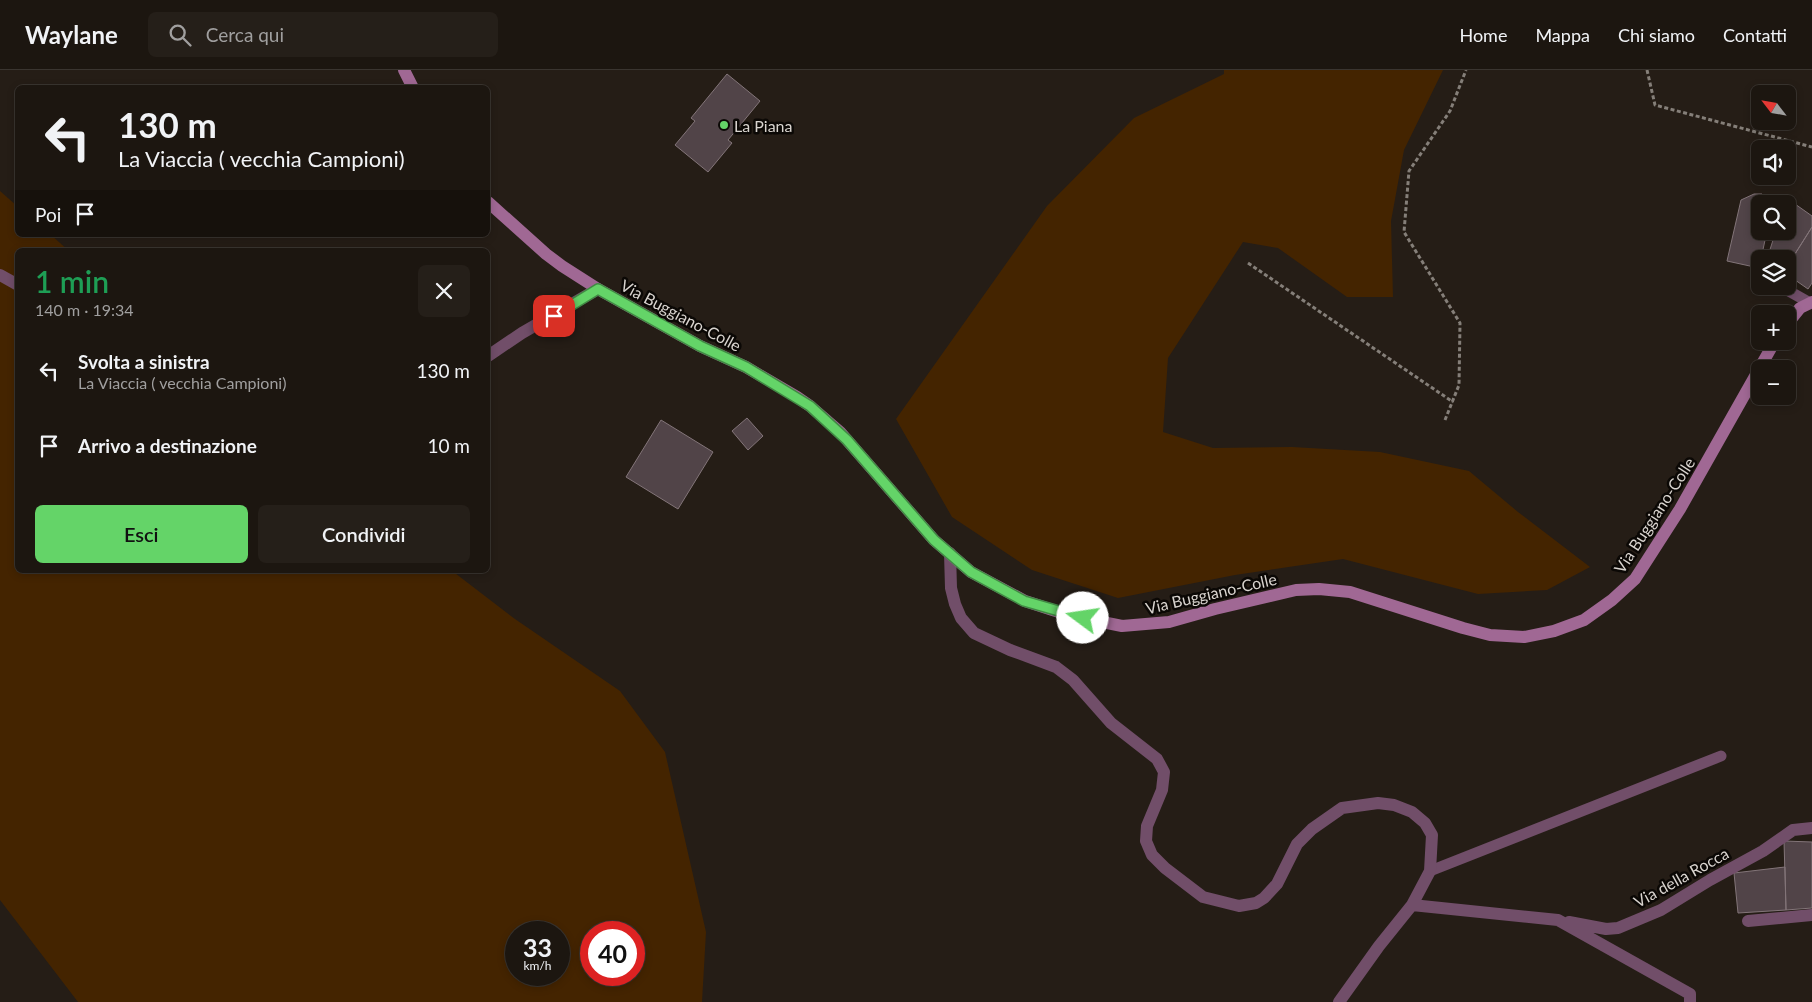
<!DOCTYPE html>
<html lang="it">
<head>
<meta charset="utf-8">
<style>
  :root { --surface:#1c1610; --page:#251f19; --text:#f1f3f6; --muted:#a09f9f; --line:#3a3530; --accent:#64d468 }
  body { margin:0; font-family:Lato,sans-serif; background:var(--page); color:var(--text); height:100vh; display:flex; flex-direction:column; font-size:19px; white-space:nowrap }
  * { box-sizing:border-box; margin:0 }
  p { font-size:16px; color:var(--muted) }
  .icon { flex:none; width:28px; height:28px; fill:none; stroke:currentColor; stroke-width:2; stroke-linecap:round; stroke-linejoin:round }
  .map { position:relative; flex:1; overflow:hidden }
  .sheet { position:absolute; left:15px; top:178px; width:475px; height:325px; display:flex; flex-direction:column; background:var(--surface); border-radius:8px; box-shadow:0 2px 8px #0003,0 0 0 1px var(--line) }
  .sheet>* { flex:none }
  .guide { position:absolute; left:15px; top:15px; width:475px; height:152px; border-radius:8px; box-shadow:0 2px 8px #0003,0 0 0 1px var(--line); background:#1c1610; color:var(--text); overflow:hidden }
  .needle { width:32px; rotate:301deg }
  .controls { position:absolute; left:1751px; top:15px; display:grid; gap:10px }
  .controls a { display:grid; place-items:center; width:45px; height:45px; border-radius:8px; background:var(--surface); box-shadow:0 2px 8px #0003,0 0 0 1px var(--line); font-size:25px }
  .speed { position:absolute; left:505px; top:851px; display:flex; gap:10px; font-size:25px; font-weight:700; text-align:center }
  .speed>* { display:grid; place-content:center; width:65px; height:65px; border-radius:50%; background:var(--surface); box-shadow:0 2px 8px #0003,0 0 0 1px var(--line); line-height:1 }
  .speed small { font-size:12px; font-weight:400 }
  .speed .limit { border:8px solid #d22; background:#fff; color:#111 }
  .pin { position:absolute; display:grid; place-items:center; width:42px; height:42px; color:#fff; margin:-21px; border-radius:10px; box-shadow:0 2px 8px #0006 }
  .me { position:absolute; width:55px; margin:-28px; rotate:284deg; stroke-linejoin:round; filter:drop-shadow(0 0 4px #0008) }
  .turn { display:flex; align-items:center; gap:18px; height:105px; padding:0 20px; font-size:22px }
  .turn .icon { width:65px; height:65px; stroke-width:2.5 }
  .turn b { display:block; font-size:35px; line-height:42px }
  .then { display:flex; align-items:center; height:48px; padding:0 20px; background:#0003; gap:10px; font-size:19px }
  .round { display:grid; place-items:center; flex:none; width:52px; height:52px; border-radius:8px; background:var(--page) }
  .overview { display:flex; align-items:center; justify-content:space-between; height:85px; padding:0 20px }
  h1 { font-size:30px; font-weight:600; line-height:38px; color:#1e9e55 }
  .button { display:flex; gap:10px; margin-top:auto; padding:10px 20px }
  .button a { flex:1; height:58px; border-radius:8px; background:var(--accent); color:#111; font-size:20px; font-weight:600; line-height:58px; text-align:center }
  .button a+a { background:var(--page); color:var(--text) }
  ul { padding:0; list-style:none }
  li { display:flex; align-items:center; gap:15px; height:75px; padding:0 20px }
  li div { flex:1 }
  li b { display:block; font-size:19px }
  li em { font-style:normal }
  header { display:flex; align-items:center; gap:30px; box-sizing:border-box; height:70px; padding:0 25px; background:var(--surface); border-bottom:1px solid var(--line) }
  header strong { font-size:24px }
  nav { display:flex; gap:28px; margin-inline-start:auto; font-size:18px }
  .search { width:350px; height:45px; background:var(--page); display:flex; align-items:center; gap:12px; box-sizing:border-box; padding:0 18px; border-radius:8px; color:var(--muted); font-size:19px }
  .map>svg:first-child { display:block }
  .green { fill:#442400; fill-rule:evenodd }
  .building { fill:#514448; stroke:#837579 }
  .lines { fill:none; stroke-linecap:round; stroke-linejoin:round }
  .path { stroke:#857f79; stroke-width:3; stroke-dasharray:4 2.5; stroke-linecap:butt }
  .lane { stroke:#714e69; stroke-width:11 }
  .street { stroke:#714e69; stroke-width:12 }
  .secondary { stroke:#a06894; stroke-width:12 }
  .route-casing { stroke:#418a44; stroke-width:12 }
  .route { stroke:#64d468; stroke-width:9 }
  .poi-dot { fill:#64d468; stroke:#0b0805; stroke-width:2 }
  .labels { text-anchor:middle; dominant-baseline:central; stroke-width:5; stroke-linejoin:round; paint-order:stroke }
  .poi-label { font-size:16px; fill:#d9d4cf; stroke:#0b0805; text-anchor:start }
  .street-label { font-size:16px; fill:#d9d4cf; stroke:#0b0805 }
</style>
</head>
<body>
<header>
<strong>Waylane</strong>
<div class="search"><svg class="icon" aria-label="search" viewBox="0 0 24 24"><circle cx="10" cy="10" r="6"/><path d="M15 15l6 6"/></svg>Cerca qui</div>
<nav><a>Home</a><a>Mappa</a><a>Chi siamo</a><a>Contatti</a></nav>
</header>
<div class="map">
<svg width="1812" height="932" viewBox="0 0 1812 932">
  <rect width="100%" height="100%" fill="#251d16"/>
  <path class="green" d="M1224,0H1443L1404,80L1391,151L1393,227H1347L1278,178L1243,172L1168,288L1163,362L1213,378L1292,377L1380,382L1469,401L1518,442L1590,497L1547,520L1478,524L1343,489L1235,505L1118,528L1032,500L952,447L896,349L1047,136L1134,48L1224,4Z
    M0,121L17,136L18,165H51L68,180H18V500H451L515,549L620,621L665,682L706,862L702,932H78L0,830ZM516,862H559V905H516ZM591,862H634V905H591Z"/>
  <path class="building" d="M727,4L760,31L728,70L732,73L708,102L675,75L695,51L691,48Z
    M1754,124H1762L1771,134H1760V161H1767L1759,198L1727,191L1741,130Z
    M1795,134L1812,146V157L1788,195V189H1767L1774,167L1777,161H1788V145Z
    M1812,157V213L1808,219L1788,205V195Z
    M747,348L763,366L748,380L732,361Z
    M661,350L713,382L678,439L626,407Z
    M1784,771L1812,772V838L1786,840Z
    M1785,797L1786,840L1738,843L1734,803Z"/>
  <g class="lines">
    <path class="path" d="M1647,0L1655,35L1812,77
      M1248,193L1453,332
      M1445,350L1459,315L1460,253L1404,162L1409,101L1450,41L1466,0"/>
    <path class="lane" d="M1758,204L1760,205
      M1780,216L1810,233
      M1430,801L1721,686"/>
    <path class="street" d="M0,205L18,215
      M488,286L522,263L598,219
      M950,483L951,518L955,534L961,548L974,563L1010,580L1056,597L1073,610L1111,653L1157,689L1164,702L1162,720L1147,756L1146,771L1152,785L1165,798L1203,827L1239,836L1256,833L1264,828L1277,814L1297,774L1312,759L1342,738L1378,733L1394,735L1412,742L1425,753L1432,765L1430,801L1412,835L1379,876L1339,932
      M1412,835L1558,850L1690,924V932
      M1748,851L1812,845
      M1569,852L1606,859L1618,858L1661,840L1710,810L1763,781L1793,760L1812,758"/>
    <path class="secondary" d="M404,0L413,18
      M488,132L546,184L562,196L598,219L700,276L746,297L797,327L810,336L840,362L934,470L971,502L1025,531L1068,545L1122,556L1169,552L1215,539L1296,520L1319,519L1350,522L1463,558L1490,565L1524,567L1554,561L1584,550L1612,530L1635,509L1680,439L1775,271
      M1788,253L1800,238L1812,232"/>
  </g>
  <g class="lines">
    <g class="route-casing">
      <path id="route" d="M554,246L598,219L700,276L746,297L810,336L847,370L934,470L971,502L1024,531L1083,548"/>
    </g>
    <use href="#route" class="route"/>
  </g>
  <circle class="poi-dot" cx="724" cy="55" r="5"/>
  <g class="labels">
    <g class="poi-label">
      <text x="734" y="55">La Piana</text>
    </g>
    <g class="street-label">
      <text transform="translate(681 245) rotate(28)">Via Buggiano-Colle</text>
      <text transform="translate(1654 445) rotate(-57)">Via Buggiano-Colle</text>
      <text transform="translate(1211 523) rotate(-13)">Via Buggiano-Colle</text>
      <text transform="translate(1681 807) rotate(-29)">Via della Rocca</text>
    </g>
  </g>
</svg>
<div class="controls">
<a><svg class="needle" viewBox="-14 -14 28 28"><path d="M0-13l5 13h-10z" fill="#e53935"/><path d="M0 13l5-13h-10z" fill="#a09f9f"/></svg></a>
<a><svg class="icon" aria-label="sound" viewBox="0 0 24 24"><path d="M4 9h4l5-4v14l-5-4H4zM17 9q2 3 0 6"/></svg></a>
<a><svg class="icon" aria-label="search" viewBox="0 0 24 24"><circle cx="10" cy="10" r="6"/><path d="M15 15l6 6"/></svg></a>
<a><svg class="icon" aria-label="layers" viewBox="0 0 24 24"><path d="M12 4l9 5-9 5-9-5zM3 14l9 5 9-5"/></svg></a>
<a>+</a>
<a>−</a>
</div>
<div class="speed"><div>33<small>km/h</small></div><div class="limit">40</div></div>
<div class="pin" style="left:554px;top:246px;background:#d93025"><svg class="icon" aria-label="arrive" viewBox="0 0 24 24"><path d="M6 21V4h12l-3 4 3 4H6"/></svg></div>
<svg class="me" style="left:1083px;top:548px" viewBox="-20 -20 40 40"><circle r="19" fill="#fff"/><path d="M0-13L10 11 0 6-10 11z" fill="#64d468"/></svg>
<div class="guide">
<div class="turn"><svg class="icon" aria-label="left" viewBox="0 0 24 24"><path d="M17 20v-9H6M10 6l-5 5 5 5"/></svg><div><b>130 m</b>La Viaccia ( vecchia Campioni)</div></div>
<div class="then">Poi<svg class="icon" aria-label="arrive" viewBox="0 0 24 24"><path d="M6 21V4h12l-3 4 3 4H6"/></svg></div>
</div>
<section class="sheet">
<div class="overview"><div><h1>1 min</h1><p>140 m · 19:34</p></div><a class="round"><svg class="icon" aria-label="close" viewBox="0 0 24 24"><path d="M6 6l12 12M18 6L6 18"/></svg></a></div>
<ul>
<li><svg class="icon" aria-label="left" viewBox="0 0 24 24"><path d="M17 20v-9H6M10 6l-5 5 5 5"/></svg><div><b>Svolta a sinistra</b><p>La Viaccia ( vecchia Campioni)</p></div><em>130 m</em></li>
<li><svg class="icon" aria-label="arrive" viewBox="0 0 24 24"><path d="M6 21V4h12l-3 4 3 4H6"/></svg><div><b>Arrivo a destinazione</b></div><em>10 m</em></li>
</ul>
<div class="button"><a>Esci</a><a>Condividi</a></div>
</section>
</div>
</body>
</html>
